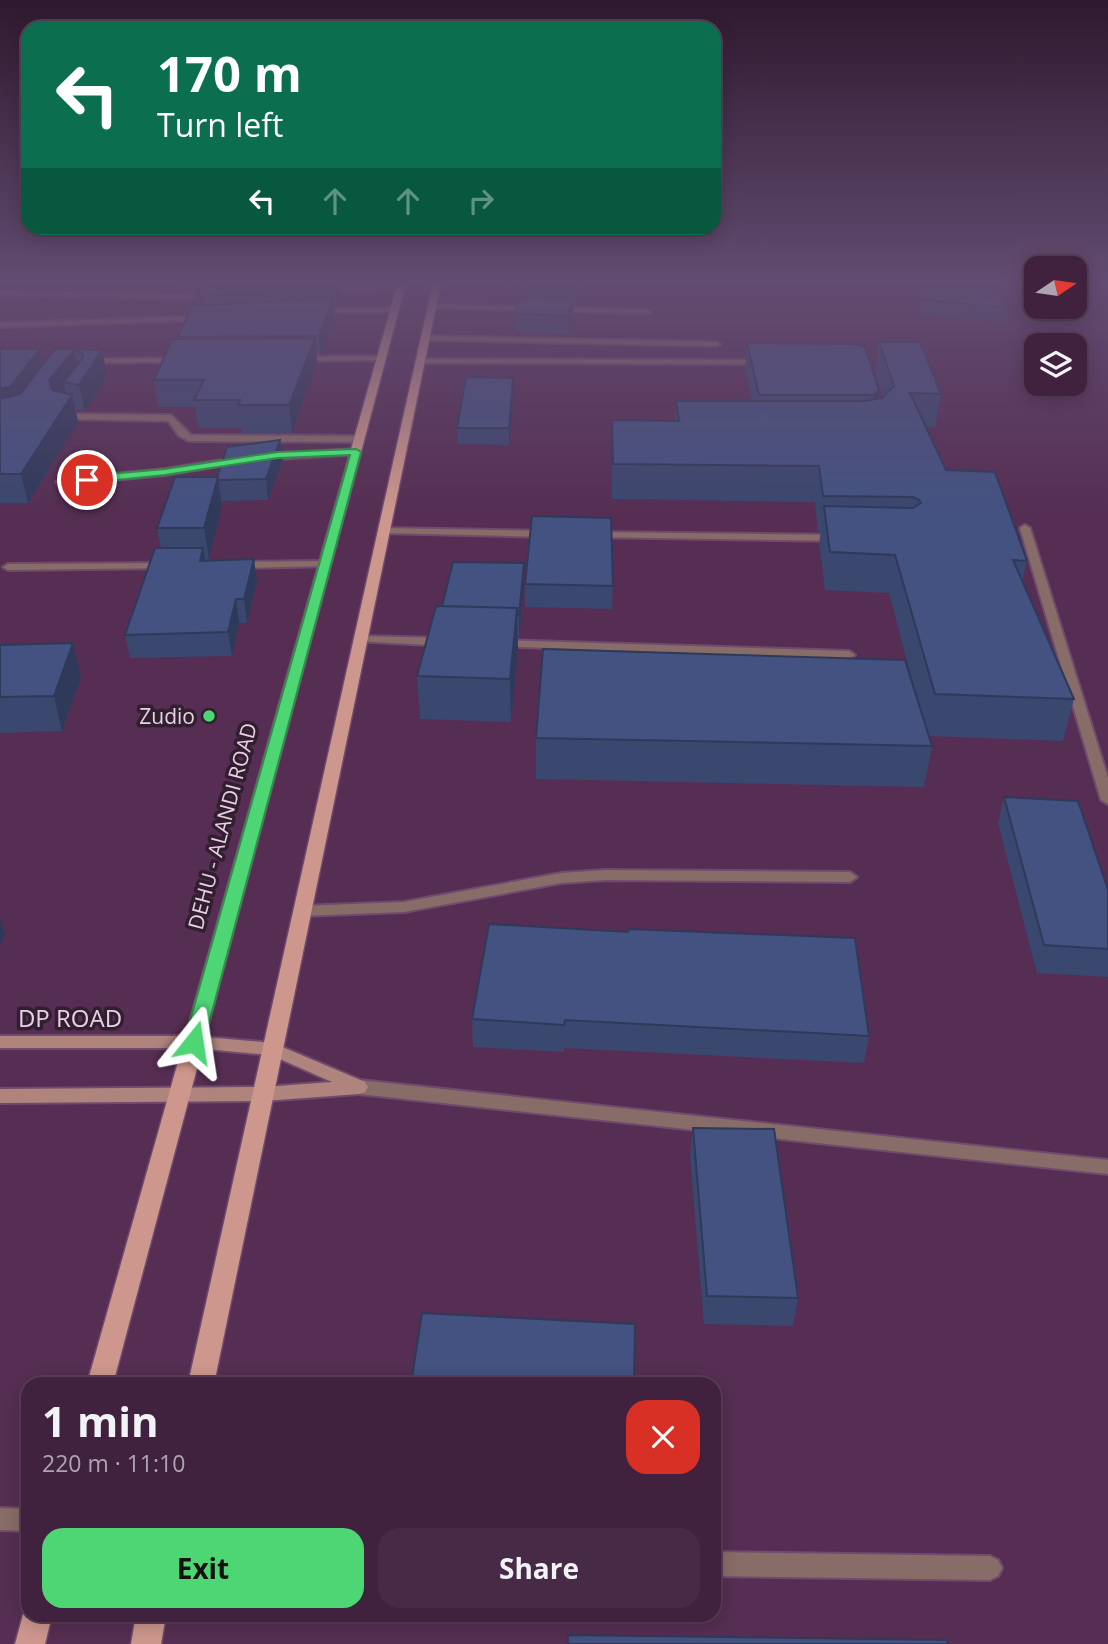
<!DOCTYPE html>
<html lang="en">
<head>
<meta charset="utf-8">
<style>
  :root { --surface:#40223e; --page:#472a45; --text:#f1f3f6; --muted:#aea4b0; --line:#593f58; --accent:#4ed675 }
  body { margin:0; font-family:"Open Sans",sans-serif; background:var(--page); color:var(--text); height:100vh; display:flex; flex-direction:column; font-size:26px; white-space:nowrap }
  * { box-sizing:border-box; margin:0 }
  p { font-size:23px; color:var(--muted) }
  .icon { flex:none; width:38px; height:38px; fill:none; stroke:currentColor; stroke-width:2; stroke-linecap:round; stroke-linejoin:round }
  .map { position:relative; flex:1; overflow:hidden }
  .sheet { position:absolute; left:21px; top:1377px; width:700px; height:245px; display:flex; flex-direction:column; background:var(--surface); border-radius:21px; box-shadow:0 4px 18px #0003,0 0 0 2px var(--line) }
  .sheet>* { flex:none }
  .top-card { position:absolute; left:21px; top:21px; width:700px; height:214px; border-radius:21px; box-shadow:0 4px 18px #0003,0 0 0 2px var(--line); background:#0b6e4f; color:#fff; overflow:hidden }
  .needle { width:46px; rotate:77deg }
  .fabs { position:absolute; left:1024px; top:256px; display:grid; gap:14px }
  .fabs a { display:grid; place-items:center; width:63px; height:63px; border-radius:14px; background:var(--surface); box-shadow:0 4px 18px #0003,0 0 0 2px var(--line); font-size:35px }
  .pin { position:absolute; display:grid; place-items:center; width:60px; height:60px; color:#fff; margin:-30px; border:4px solid #fff; border-radius:50%; box-shadow:0 2px 7px #0007 }
  .me { position:absolute; width:77px; margin:-38px; rotate:15deg; stroke-linejoin:round; filter:drop-shadow(0 0 5px #0008) }
  .turn { display:flex; align-items:center; gap:24px; height:147px; padding:0 21px; font-size:32px }
  .turn .icon { width:91px; height:91px; stroke-width:2.5 }
  .turn b { display:block; font-size:49px; line-height:60px }
  .lanes { display:flex; align-items:center; height:66px; padding:0 21px; background:#0003; justify-content:center; gap:35px; direction:ltr }
  .lanes .off { opacity:.35 }
  .round { display:grid; place-items:center; flex:none; width:74px; height:74px; border-radius:21px; background:var(--page) }
  .overview { display:flex; align-items:center; justify-content:space-between; height:119px; padding:0 21px }
  h1 { font-size:42px; font-weight:700; line-height:52px }
  .action { display:flex; gap:14px; margin-top:auto; padding:14px 21px }
  .action a { flex:1; height:80px; border-radius:21px; background:var(--accent); color:#111; font-size:28px; font-weight:700; line-height:80px; text-align:center }
  .action a+a { background:var(--page); color:var(--text) }
  .map>svg:first-child { display:block }
  .lines { fill:none; stroke-linecap:round; stroke-linejoin:round }
  .lane-casing { stroke:#704b6d; stroke-width:4 }
  .street-casing { stroke:#704b6d; stroke-width:4 }
  .secondary-casing { stroke:#704b6d; stroke-width:4 }
  .primary-casing { stroke:#704b6d; stroke-width:3 }
  .lane { fill:#886c67; fill-rule:evenodd }
  .street { fill:#886c67; fill-rule:evenodd }
  .secondary { fill:#af847d; fill-rule:evenodd }
  .primary { fill:#cd978d; fill-rule:evenodd }
  .wall { fill:#3a476f }
  .shaded-wall { fill:#2f395a }
  .building { fill:#435281; stroke:#2f395a; stroke-width:2 }
  .route { fill:#4ed675; stroke:#338b4c; stroke-width:2 }
  .poi-dot { fill:#4ed675; stroke:#311f2f; stroke-width:2.5 }
  .labels { text-anchor:middle; dominant-baseline:central; stroke-width:7; stroke-linejoin:round; paint-order:stroke }
  .poi-label { font-size:21px; fill:#e8cfe5; stroke:#311f2f; text-anchor:end }
  .street-label { font-size:21px; fill:#e8cfe5; stroke:#311f2f }
  .near-street-label { font-size:24px; fill:#e8cfe5; stroke:#311f2f }
</style>
</head>
<body>
<div class="map">
<svg width="1108" height="1644" viewBox="0 0 1108 1644">
  <rect width="100%" height="100%" fill="#562e53"/>
  <g class="lines">
    <g class="lane-casing">
      <path id="lane" d="M401,284L403,287L323,294L319,292L323,290Z
        M0,291L216,295L220,297L216,299L0,295Z
        M433,304L533,307L537,309L533,311L430,308L429,306Z
        M557,307L647,310L651,312L647,314L554,311L553,309Z
        M395,308H398V312L316,313L312,311L316,309Z
        M208,316L209,318L205,320L0,327V323Z
        M426,336L716,342L720,344L716,346L423,340V336Z
        M384,356V360H381L299,361L295,359L299,357Z
        M184,358L185,360L181,362L85,363L81,361L85,359Z
        M61,407L70,414H81L171,415L191,435L359,436L364,439L359,442L189,441L179,436L168,421L68,419L57,410Z
        M356,449L359,450V454L264,460L259,457L264,454Z
        M240,457L243,458V462L165,475L61,485L56,482L61,479L165,469Z
        M1025,525L1030,528L1108,778V804L1101,800L1020,528Z
        M384,528L549,531L554,534L549,537L380,533V529Z
        M594,532L840,535L845,538L840,541L590,537V533Z
        M325,561L329,562V566L237,568L232,565L237,562Z
        M167,563L172,566L171,568L8,570L3,567L8,564Z
        M361,636L445,638L451,642L445,646L357,641V637Z
        M501,640L849,651L855,655L849,659L497,646L495,644Z
        M606,870L850,872L857,877L850,882L606,880L561,883L404,912L302,916L294,911L302,906L404,902L561,873Z
        M0,1508L28,1509V1531L0,1530Z
        M714,1552L990,1556L998,1560L1002,1568L998,1576L990,1580L714,1576Z"/>
    </g>
    <g class="street-casing">
      <path id="street" d="M421,359L763,360L767,362L763,364L418,363L417,361Z
        M359,1080L1108,1160V1174L359,1094L353,1092L350,1087L353,1082Z"/>
    </g>
    <g class="secondary-casing">
      <path id="secondary" d="M0,1036H194L273,1043L365,1082L368,1087L365,1092L359,1094L264,1101L0,1103V1089L264,1087L332,1082L271,1055L194,1048H0Z"/>
    </g>
    <g class="primary-casing">
      <path id="primary" d="M398,283H406L113,1384H87Z
        M433,283H441L214,1384H188Z
        M26,1604L28,1615H52L45,1644H15Z
        M136,1615H166L161,1644H131Z"/>
    </g>
    <use href="#lane" class="lane"/>
    <use href="#street" class="street"/>
    <use href="#secondary" class="secondary"/>
    <use href="#primary" class="primary"/>
  </g>
  <path class="wall" d="M179,283H340L342,296L338,306L334,307L335,316L321,354H316L317,363L292,433H242L241,428H198L195,407H158L154,380L178,339V337L198,305L196,296L199,291L181,292Z
    M923,283L1006,308L1004,322L918,313Z
    M524,290L579,291L576,305H573V315L568,334L515,332L514,314L524,296Z
    M879,342L941,394L935,427H926L946,470L1027,561L1022,582L1074,699L1063,741L929,736L932,746L924,787L536,779V738L916,695L889,593L825,590L819,543L821,532H818L815,502L612,499V420L675,421L676,401H752L745,369L747,343L853,344L878,399L883,398L875,373Z
    M0,349H40L43,365L55,349L102,350L107,375L85,411L76,410L78,422L28,503H0Z
    M514,394L509,445L458,444L457,428Z
    M280,440L283,460L268,500L221,501L222,507L209,559L205,560L257,582L247,623H239L232,656L130,658L125,635L161,548L157,528L217,477Z
    M525,584L613,586L612,609L525,607Z
    M524,586L519,638H518V650L511,722L420,719L417,676L442,606Z
    M73,643L81,677L62,731L0,733V645Z
    M1004,797L1108,890V977L1037,973L998,823Z
    M489,924L869,1036L864,1063L564,1048V1052L473,1047L472,1019Z
    M693,1128L798,1298L793,1326L704,1324L690,1156Z"/>
  <path class="shaded-wall" d="M339,283H340L342,296L338,306L336,289Z
    M578,283H579V291L576,305V292Z
    M573,297V315L568,334V316Z
    M333,298L335,316L321,354L319,336Z
    M315,338L317,363L292,433L289,405Z
    M40,349L45,375L0,417V389Z
    M102,350L107,375L85,411L79,385Z
    M74,351L80,376L64,382L66,393L55,406L49,380Z
    M513,378L514,394L509,445V428Z
    M879,390L875,418L870,422L874,395Z
    M72,395L78,422L28,503L21,474Z
    M280,440L283,460L268,500L266,479Z
    M218,477L222,507L209,559L204,528Z
    M203,548L207,570L200,561Z
    M254,559L257,582L247,623L244,599Z
    M524,563V586L519,638V615Z
    M236,599L239,623L232,656L228,632Z
    M517,608L518,650L511,722L510,679Z
    M73,643L81,677L62,731L54,696Z
    M0,919L5,934L0,946Z"/>
  <path class="building" d="M243,283H339L336,289L196,296L202,284Z
    M527,283H578L576,292L524,290Z
    M923,283H993L1006,308L920,299Z
    M521,296L573,297L568,316L514,314Z
    M333,298L319,336L178,337L192,306Z
    M315,338L289,405H238L240,400H194L204,380H154L172,339Z
    M879,342H920L941,394L910,393L946,470L995,472L1027,561L1013,560L1074,699L935,694L895,555L830,552L824,506L913,508L921,503L919,500L913,497L823,496L819,466L613,464L612,420L679,421L676,401H863L882,398L894,386Z
    M747,343L853,344L865,347L879,390L874,395H759Z
    M0,349H40L10,387L0,389Z
    M55,349L102,350L79,385L64,382L83,357L82,353L74,351L49,380L52,390L72,395L21,474H0V399L20,394Z
    M466,377L513,378L509,428H457Z
    M280,440L266,479L218,480V477H217L227,447Z
    M175,477H218L204,528H157Z
    M532,516L611,518L613,586L525,584Z
    M155,548H203L200,561L254,559L244,599H236L228,632L125,635Z
    M453,562L524,563L519,615H517V608L442,606Z
    M436,606L517,608L510,679L417,676Z
    M73,643L54,696L0,697V645Z
    M543,649L905,660L932,746L536,738Z
    M1004,797L1078,801L1108,890V949L1044,945Z
    M489,924L628,932L629,929L855,938L869,1036L565,1020L564,1025L472,1019Z
    M693,1128L774,1129L798,1298L707,1296Z
    M422,1313L635,1324L634,1384H411Z
    M568,1635L947,1640L948,1644H568Z"/>
  <linearGradient id="sky" x2="0" y2="1"><stop stop-color="#2f192e"/><stop offset="0.55" stop-color="#624c71"/><stop offset="1" stop-color="#624c71" stop-opacity="0"/></linearGradient>
  <rect width="1108" height="513" fill="url(#sky)"/>
  <path class="route" d="M356,449L361,452L204,1042L201,1047H187L184,1042L350,455L278,458L165,475L87,483L82,480L87,476L165,469L278,452Z"/>
  <circle class="poi-dot" cx="209" cy="716" r="7"/>
  <g class="labels">
    <g class="poi-label">
      <text x="195" y="716">Zudio</text>
    </g>
    <g class="street-label">
      <text transform="translate(222 826) rotate(-75)">DEHU - ALANDI ROAD</text>
    </g>
    <g class="near-street-label">
      <text x="70" y="1017">DP ROAD</text>
    </g>
  </g>
</svg>
<div class="fabs">
<a><svg class="needle" viewBox="-14 -14 28 28"><path d="M0-13l5 13h-10z" fill="#e53935"/><path d="M0 13l5-13h-10z" fill="#aea4b0"/></svg></a>
<a><svg class="icon" aria-label="layers" viewBox="0 0 24 24"><path d="M12 4l9 5-9 5-9-5zM3 14l9 5 9-5"/></svg></a>
</div>
<div class="pin" style="left:87px;top:480px;background:#d93025"><svg class="icon" aria-label="arrive" viewBox="0 0 24 24"><path d="M6 21V4h12l-3 4 3 4H6"/></svg></div>
<svg class="me" style="left:194px;top:1042px" viewBox="-20 -20 40 40"><path d="M0-17L14 15 0 8-14 15z" fill="#4ed675" stroke="#fff" stroke-width="4"/></svg>
<div class="top-card">
<div class="turn"><svg class="icon" aria-label="left" viewBox="0 0 24 24"><path d="M17 20v-9H6M10 6l-5 5 5 5"/></svg><div><b>170 m</b>Turn left</div></div>
<div class="lanes"><svg class="icon" aria-label="left" viewBox="0 0 24 24"><path d="M17 20v-9H6M10 6l-5 5 5 5"/></svg><svg class="icon off" aria-label="ahead" viewBox="0 0 24 24"><path d="M12 20V5M6 11l6-6 6 6"/></svg><svg class="icon off" aria-label="ahead" viewBox="0 0 24 24"><path d="M12 20V5M6 11l6-6 6 6"/></svg><svg class="icon off" aria-label="right" viewBox="0 0 24 24"><path d="M7 20v-9h11M14 6l5 5-5 5"/></svg></div>
</div>
<section class="sheet">
<div class="overview"><div><h1>1 min</h1><p>220 m · 11:10</p></div><a class="round" style="background:#d93025;color:#fff"><svg class="icon" aria-label="close" viewBox="0 0 24 24"><path d="M6 6l12 12M18 6L6 18"/></svg></a></div>
<div class="action"><a>Exit</a><a>Share</a></div>
</section>
</div>
</body>
</html>
